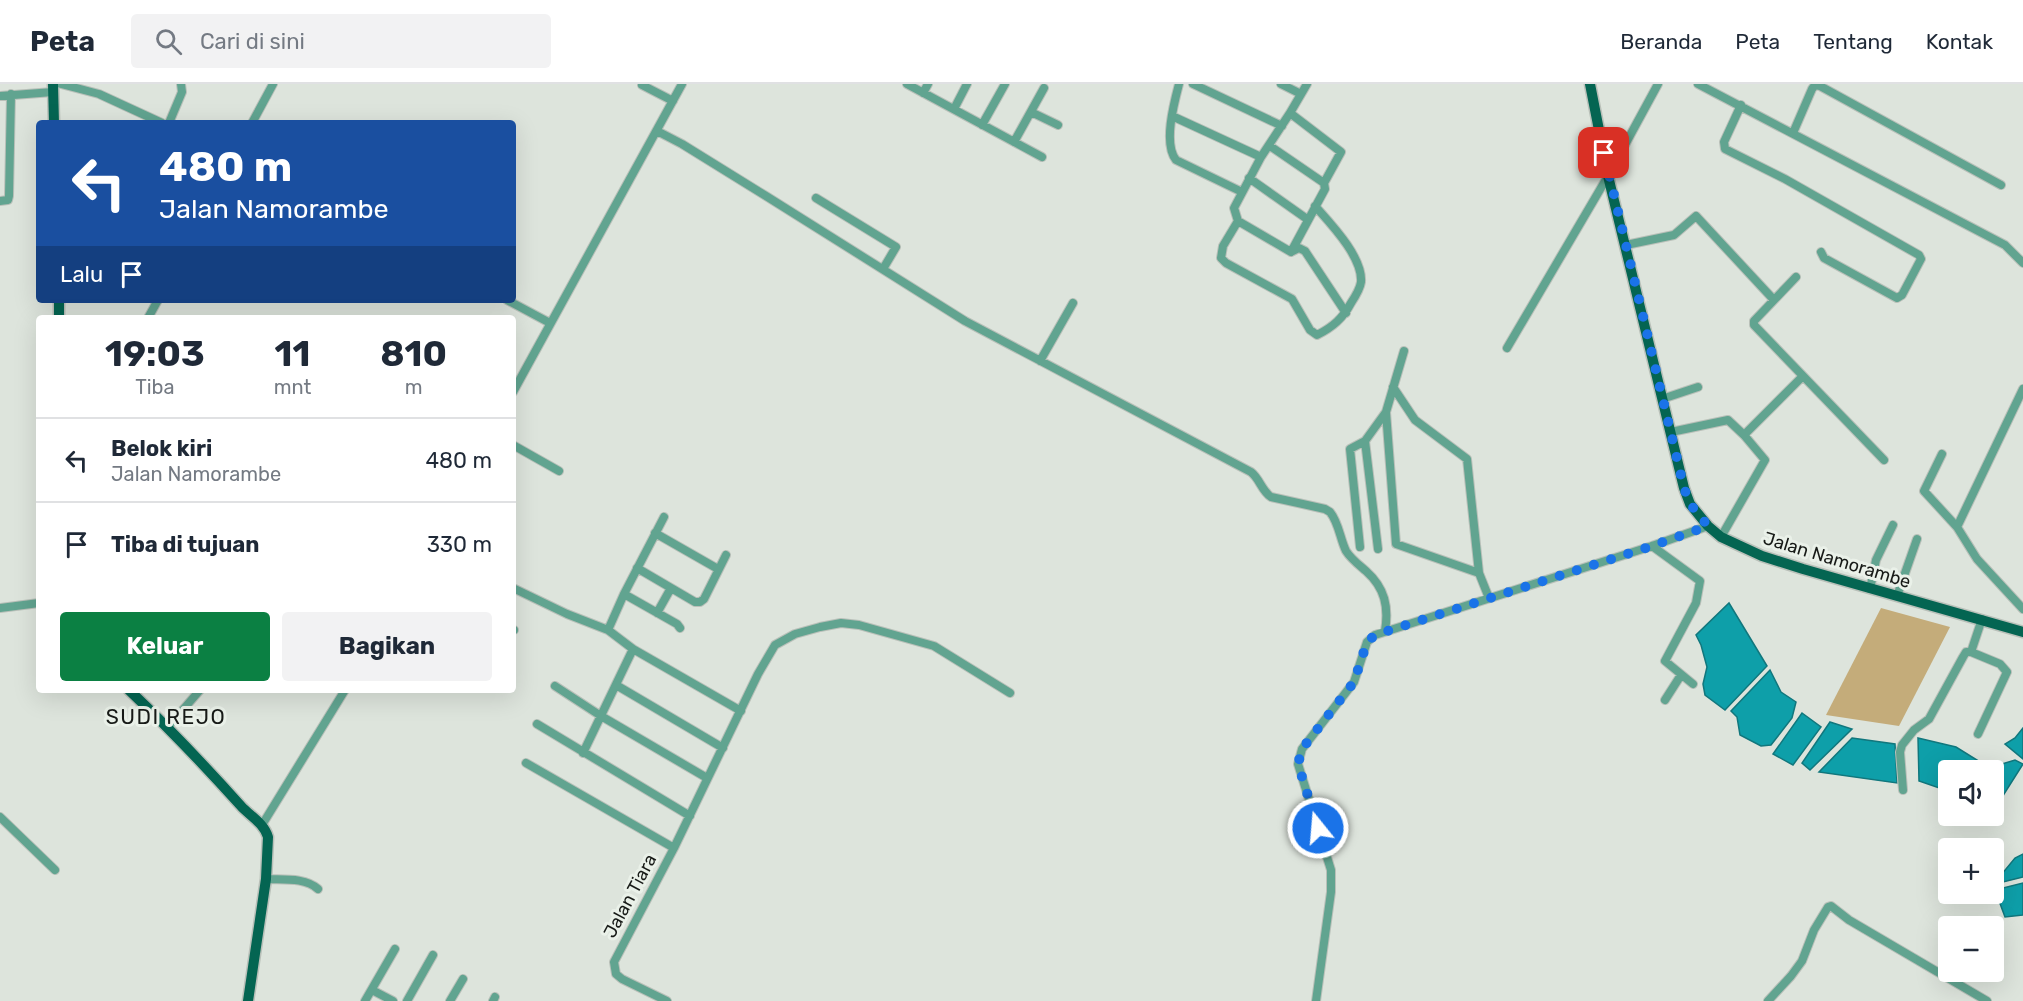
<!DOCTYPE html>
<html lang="id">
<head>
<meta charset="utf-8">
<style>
  :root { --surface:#fff; --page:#f2f2f3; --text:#1f2937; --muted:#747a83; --line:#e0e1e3; --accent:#0b8043 }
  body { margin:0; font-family:Rubik,sans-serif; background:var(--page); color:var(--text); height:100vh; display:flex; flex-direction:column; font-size:22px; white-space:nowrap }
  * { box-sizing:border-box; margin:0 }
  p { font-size:20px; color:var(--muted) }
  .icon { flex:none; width:33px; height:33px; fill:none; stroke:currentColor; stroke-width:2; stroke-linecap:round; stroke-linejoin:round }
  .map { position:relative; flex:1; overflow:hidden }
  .panel { position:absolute; left:36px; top:231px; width:480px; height:378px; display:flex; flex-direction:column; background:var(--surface); border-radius:6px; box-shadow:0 6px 24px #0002 }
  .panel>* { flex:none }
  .banner { position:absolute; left:36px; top:36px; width:480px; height:183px; border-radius:6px; box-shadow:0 6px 24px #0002; background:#1a4fa0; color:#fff; overflow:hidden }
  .buttons { position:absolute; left:1938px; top:676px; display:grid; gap:12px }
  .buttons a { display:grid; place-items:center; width:66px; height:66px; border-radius:6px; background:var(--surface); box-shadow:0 6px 24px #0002; font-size:30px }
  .pin { position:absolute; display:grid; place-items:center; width:51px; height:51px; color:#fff; margin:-26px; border-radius:12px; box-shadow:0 3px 9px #0006 }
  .me { position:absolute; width:66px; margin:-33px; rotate:343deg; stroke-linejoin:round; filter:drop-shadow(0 0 4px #0008) }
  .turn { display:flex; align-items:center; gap:21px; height:126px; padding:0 24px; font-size:27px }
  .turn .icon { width:78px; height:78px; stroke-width:2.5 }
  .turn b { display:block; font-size:42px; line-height:51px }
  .then { display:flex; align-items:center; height:57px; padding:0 24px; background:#0003; gap:12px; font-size:22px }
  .eta { display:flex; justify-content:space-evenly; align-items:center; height:102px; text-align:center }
  .eta b { font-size:36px; font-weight:700; line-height:42px }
  .primary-button { display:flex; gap:12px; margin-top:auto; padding:12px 24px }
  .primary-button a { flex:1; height:69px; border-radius:6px; background:var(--accent); color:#fff; font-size:24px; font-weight:700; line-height:69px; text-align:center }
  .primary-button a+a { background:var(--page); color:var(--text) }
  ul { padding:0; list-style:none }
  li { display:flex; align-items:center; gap:18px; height:84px; padding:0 24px; border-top:2px solid var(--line) }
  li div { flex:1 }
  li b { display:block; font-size:22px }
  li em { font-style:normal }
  header { display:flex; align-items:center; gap:36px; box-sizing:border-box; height:84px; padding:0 30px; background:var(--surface); border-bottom:2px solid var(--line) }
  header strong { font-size:28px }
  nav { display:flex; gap:33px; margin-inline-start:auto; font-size:21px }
  .search { width:420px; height:54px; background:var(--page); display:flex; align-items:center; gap:15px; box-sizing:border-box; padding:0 21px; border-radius:6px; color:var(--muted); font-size:22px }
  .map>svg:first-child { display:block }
  .green { fill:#c4ac7a }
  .water { fill:#0e9fa9; stroke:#11777d; stroke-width:1.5 }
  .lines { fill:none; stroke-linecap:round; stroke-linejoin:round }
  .minor-casing { stroke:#b9c0b9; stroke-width:10 }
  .major-casing { stroke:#b9c0b9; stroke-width:13 }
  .minor { stroke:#61a490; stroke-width:8 }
  .major { stroke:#046552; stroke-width:10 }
  .route { stroke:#1a73e8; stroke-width:10; stroke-dasharray:0 18 }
  .labels { text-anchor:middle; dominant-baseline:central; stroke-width:6; stroke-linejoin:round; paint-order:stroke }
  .street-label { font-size:18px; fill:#171a17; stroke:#eaf1e9 }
  .quarter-label { font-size:21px; letter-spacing:1.5px; fill:#171a17; stroke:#eaf1e9 }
</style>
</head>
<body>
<header>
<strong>Peta</strong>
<div class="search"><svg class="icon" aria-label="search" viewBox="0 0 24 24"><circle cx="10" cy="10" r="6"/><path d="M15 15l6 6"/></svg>Cari di sini</div>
<nav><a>Beranda</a><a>Peta</a><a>Tentang</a><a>Kontak</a></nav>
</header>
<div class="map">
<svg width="2023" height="917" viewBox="0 0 2023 917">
  <rect width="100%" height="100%" fill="#dde4dc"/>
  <path class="green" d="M1881,524L1950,543L1899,642L1826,631Z"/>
  <path class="water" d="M1729,519L1767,582L1725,626L1705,611L1703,600L1707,583L1701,561L1696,551Z
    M1770,586L1781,608L1796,618L1792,634L1771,661L1761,662L1740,651L1737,633L1731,627Z
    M1802,629L1821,643L1793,681L1773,670Z
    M1830,638L1852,645L1810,686L1802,679Z
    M2023,644V675L2005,660L2015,654Z
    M1852,654L1895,660L1897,699L1819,688Z
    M1918,654L1956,663L1980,678L2002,680L2015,676L2023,680L2004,710L1994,732V687H1948V707L1919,697Z
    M2023,770V793L1995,800L1996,797L2015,774Z
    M2023,799V831L2005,833L1995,806Z"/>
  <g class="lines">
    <g class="minor-casing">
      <path id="minor" d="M61,0L99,10L162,39
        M907,0L1042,73
        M1179,0C1174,19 1163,60 1176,76L1242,108
        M1193,0L1282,42
        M1281,0L1301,10
        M1307,0L1290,29L1341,68L1324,99L1325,105L1291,168L1299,164L1305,167L1346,229
        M1698,0L2005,161L2023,179
        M642,1L673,17
        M923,9L928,0
        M0,12L53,8
        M1741,21L1724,58L1725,65L1785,95L1919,171L1921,175L1902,211L1897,214L1824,174L1821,168
        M954,25L967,0
        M1031,28L1058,41
        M1290,29L1261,73L1234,124L1238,137L1291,168
        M1172,32L1261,73
        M169,39L182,8L181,0
        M252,39L273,0
        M982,41L1005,0
        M657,47L682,60L766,112L965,237L1251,388C1260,395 1261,406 1271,413L1325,425L1330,428C1339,439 1340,455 1346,467C1351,475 1359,481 1366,487C1385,504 1389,523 1385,547
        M1793,49L1812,5L1815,1L1820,2L2001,101
        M1014,58L1044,4
        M1270,62L1324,99
        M1249,94L1307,135
        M816,114L896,163L883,185
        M0,117L8,116L9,112L11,10
        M1238,137L1223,162L1221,174L1226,179L1292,215L1310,246L1317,251C1333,243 1343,234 1351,219C1355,213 1360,205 1361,198C1363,173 1330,139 1315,122
        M1626,161L1674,151L1696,132L1774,216
        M1796,193L1754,237V241L1884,376
        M507,216L550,239
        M148,234L158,216
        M1507,264L1608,92L1658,0
        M1404,267L1386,328L1396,460L1479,489L1489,514
        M1040,277L1073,219
        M1393,303L1415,336L1467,375L1479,489
        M2023,305L1957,443L1977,475L2023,525
        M513,308L682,0
        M1662,315L1698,303
        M1671,348L1728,336L1744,351L1765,376L1721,453
        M1744,351L1803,292
        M513,361L559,387
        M1942,370L1924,407L1957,443
        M655,449L718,485
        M1652,462L1700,497L1696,519L1665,577L1693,600
        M1360,463L1350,365L1365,357
        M1378,465L1365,357L1386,328
        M637,484L695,518H700L704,515L726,471
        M513,504L567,530L608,546L633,565L741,627
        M1870,505L1876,476L1893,441
        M624,510L677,540L680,544
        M1897,512L1917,455
        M0,524L39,519
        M657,529L671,504
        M513,546H514
        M608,546L624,510L664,433
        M1971,568L2000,580L2007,588L1978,650
        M616,601L723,664
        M555,602L601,632L707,694
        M1665,616L1681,591
        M537,640L690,732
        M168,643L200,606
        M583,669L633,565
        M526,679L674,764
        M1903,706L1900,668L1902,661L1914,646L1929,635L1963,573L1966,568H1971L1982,535
        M0,733L55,786
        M262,741L345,606
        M266,795C282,796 305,793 318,805
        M372,906L393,917
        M365,917L395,865
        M407,917L433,871
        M450,917L463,895
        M493,917L495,913
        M667,917L622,895L616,890L614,878L674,764L758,590L775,561L795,550L820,543L841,539L859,541L934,562L1010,609
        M1316,917L1331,808V786L1298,680L1302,665L1354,598L1367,558L1375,551L1652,462L1708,442
        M1768,917L1791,892L1802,877L1814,846L1828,823L1831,822L1849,836L1987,917"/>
    </g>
    <g class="major-casing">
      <path id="major" d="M53,0L54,39
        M1590,0L1608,92L1684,404L1690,420L1708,442L1721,453L1762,472L1803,485L2023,548
        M59,216V234
        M129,606C168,643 205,682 241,722C250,732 264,739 268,753L266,795L248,917"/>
    </g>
    <use href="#minor" class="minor"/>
    <use href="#major" class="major"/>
  </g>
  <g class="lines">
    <path class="route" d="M1318,744L1298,680L1302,665L1354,598L1367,558L1375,551L1652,462L1708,442L1690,420L1684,404L1604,69"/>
  </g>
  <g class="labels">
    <g class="street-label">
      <text transform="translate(1837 476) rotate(17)">Jalan Namorambe</text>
      <text transform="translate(630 812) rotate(-62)">Jalan Tiara</text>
    </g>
    <g class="quarter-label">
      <text x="166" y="632">SUDI REJO</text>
    </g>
  </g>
</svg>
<div class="buttons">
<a><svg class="icon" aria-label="sound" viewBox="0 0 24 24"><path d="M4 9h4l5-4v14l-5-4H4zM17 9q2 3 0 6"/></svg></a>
<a>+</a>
<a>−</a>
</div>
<div class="pin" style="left:1604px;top:69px;background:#d93025"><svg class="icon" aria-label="arrive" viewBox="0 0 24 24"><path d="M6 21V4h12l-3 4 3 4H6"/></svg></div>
<svg class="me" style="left:1318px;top:744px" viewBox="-20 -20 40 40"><circle r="17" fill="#1a73e8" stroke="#fff" stroke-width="3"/><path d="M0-11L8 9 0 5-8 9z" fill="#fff"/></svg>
<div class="banner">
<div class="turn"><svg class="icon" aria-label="left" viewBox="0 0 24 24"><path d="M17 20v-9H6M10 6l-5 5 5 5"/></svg><div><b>480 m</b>Jalan Namorambe</div></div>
<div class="then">Lalu<svg class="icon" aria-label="arrive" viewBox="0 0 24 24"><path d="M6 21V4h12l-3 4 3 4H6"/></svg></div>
</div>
<section class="panel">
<div class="eta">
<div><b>19:03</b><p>Tiba</p></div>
<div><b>11</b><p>mnt</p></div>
<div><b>810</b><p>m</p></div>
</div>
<ul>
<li><svg class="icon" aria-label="left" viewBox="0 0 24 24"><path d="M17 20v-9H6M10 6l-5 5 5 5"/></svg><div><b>Belok kiri</b><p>Jalan Namorambe</p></div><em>480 m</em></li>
<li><svg class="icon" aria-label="arrive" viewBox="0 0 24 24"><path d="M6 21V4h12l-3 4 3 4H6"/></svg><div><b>Tiba di tujuan</b></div><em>330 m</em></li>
</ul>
<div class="primary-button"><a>Keluar</a><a>Bagikan</a></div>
</section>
</div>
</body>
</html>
